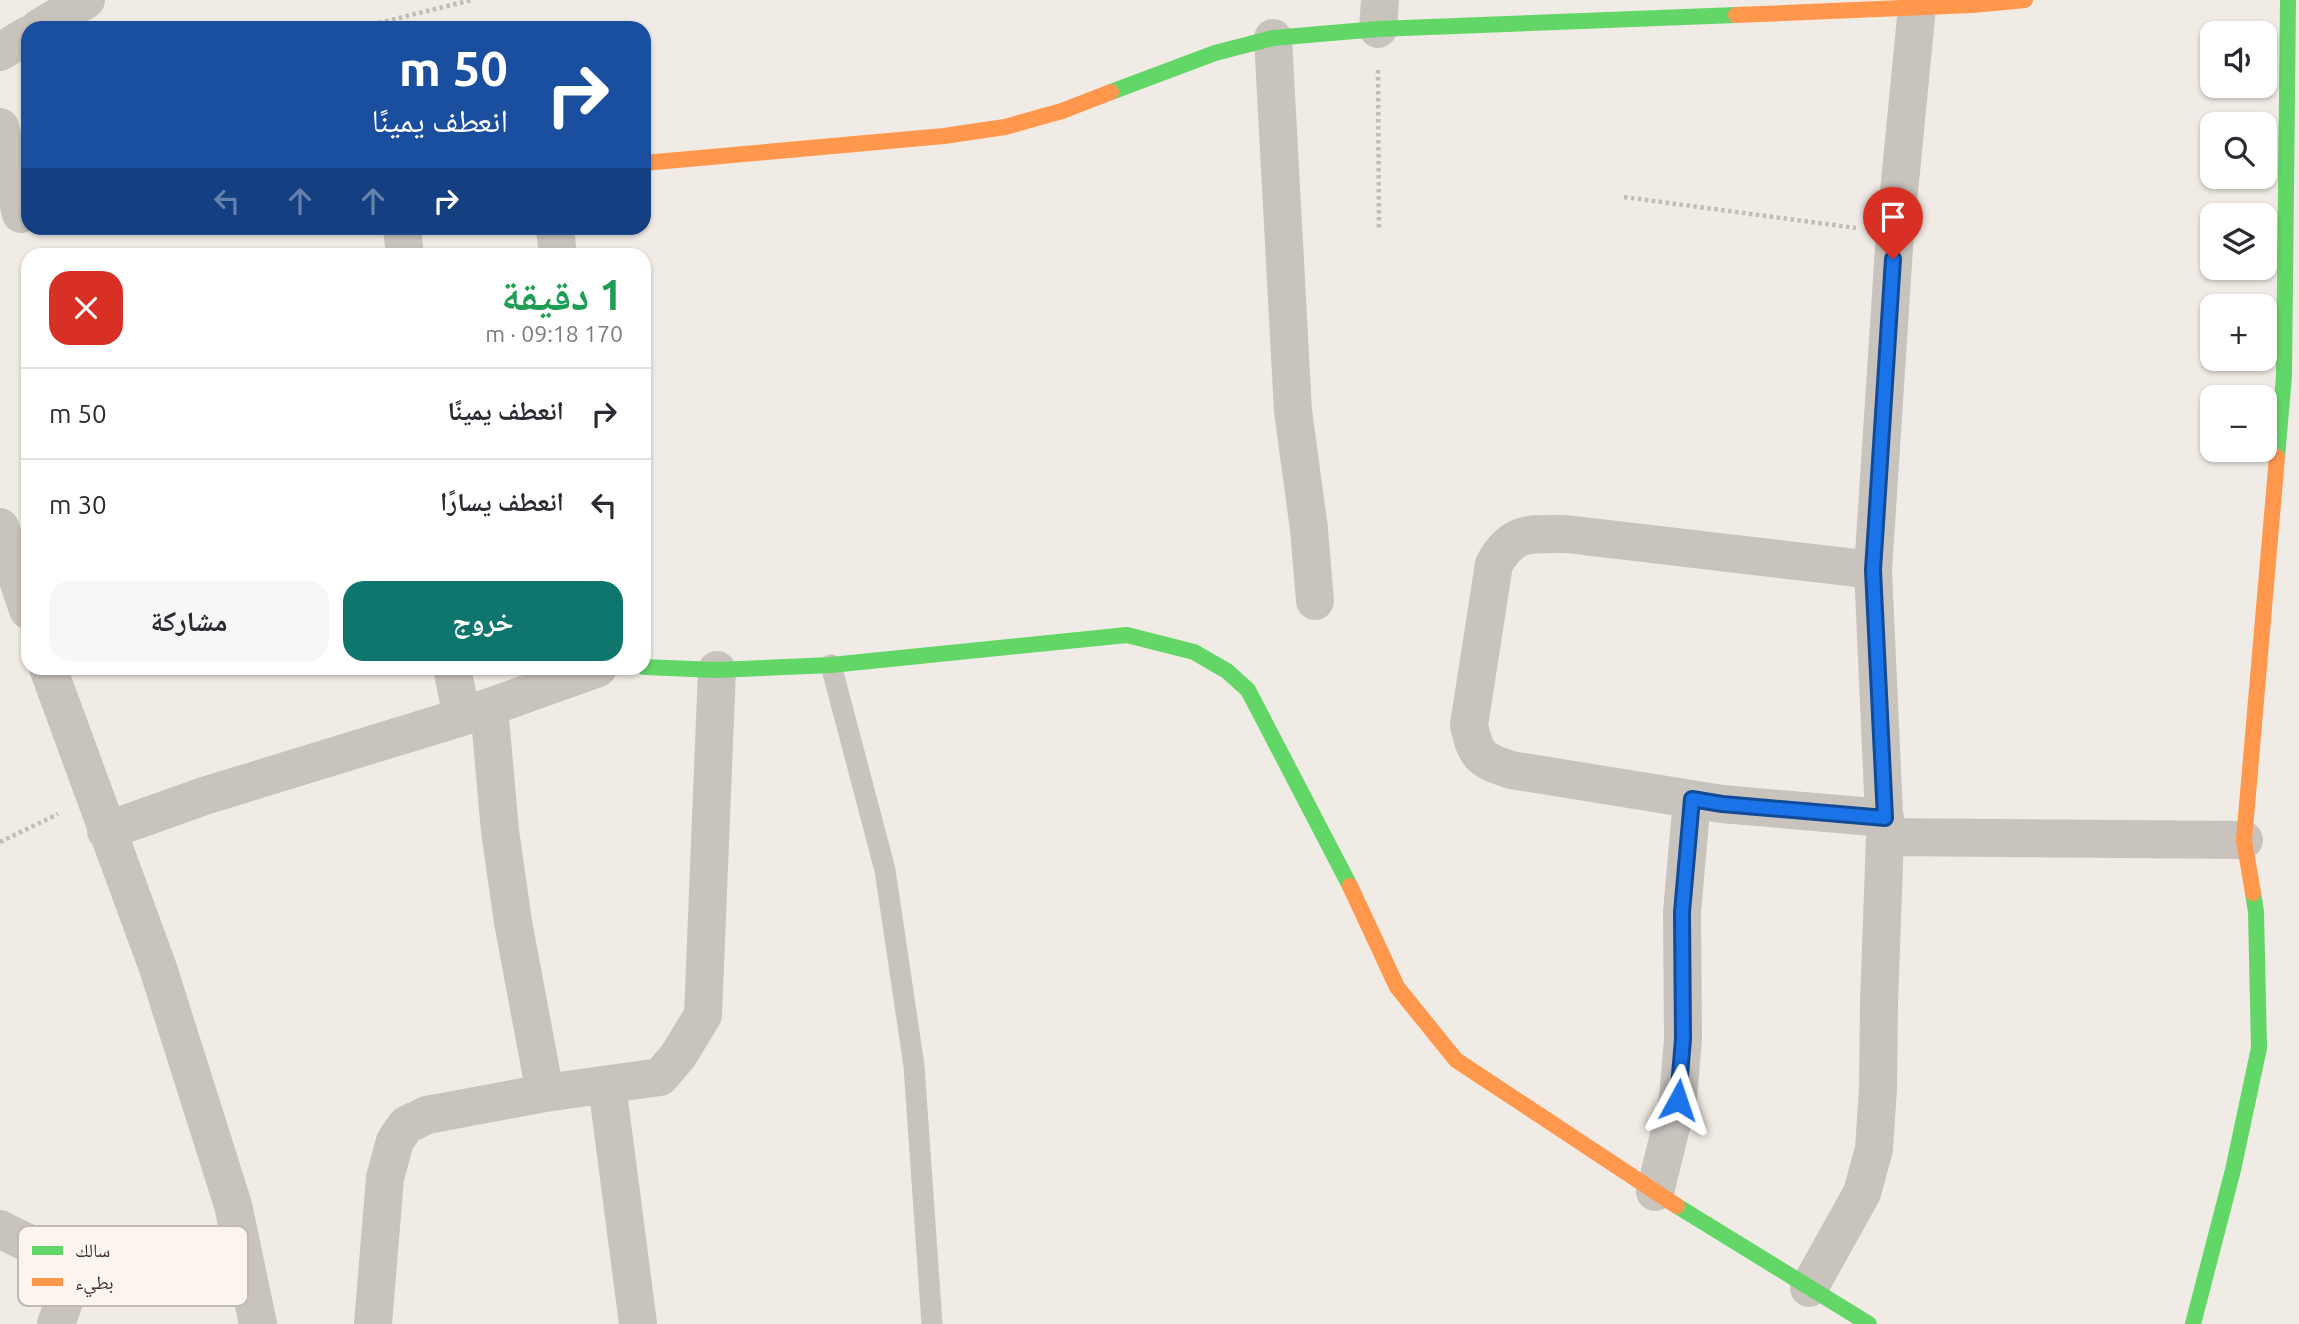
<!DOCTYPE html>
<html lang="ar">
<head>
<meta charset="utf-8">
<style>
  :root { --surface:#fff; --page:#f7f7f7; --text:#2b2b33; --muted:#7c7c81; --line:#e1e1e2; --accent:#0f766e }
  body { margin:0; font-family:Ubuntu,"Noto Naskh Arabic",sans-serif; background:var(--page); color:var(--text); direction:rtl; height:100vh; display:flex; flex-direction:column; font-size:26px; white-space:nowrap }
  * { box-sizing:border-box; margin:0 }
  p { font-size:23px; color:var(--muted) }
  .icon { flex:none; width:38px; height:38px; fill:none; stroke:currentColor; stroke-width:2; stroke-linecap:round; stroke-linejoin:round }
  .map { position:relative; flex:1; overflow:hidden; direction:ltr }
  .side { position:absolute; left:21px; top:248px; width:630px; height:427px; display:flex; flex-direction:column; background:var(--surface); border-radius:21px; box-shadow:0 2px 5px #0004; direction:rtl }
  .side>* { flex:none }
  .guide { position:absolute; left:21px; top:21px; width:630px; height:214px; border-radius:21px; box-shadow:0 2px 5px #0004; direction:rtl; background:#1a4fa0; color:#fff; overflow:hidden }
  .buttons { position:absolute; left:2200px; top:21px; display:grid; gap:14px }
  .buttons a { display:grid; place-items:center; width:77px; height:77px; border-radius:14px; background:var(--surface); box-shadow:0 2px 5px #0004; font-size:35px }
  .pin { position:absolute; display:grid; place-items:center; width:60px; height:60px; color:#fff; margin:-72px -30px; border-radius:50% 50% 50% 0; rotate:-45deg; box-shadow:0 0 7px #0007 }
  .pin .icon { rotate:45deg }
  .me { position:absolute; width:77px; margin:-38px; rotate:5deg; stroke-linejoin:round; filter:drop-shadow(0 0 5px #0008) }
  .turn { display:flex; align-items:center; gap:24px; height:147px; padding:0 28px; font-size:32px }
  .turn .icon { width:91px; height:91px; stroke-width:2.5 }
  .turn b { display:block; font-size:49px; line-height:60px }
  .lanes { display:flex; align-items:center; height:66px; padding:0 28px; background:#0003; justify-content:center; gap:35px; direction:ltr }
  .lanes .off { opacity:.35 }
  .round { display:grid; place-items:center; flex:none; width:74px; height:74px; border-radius:21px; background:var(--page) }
  .head { display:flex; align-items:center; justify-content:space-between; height:119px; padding:0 28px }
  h1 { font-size:42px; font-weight:700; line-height:52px; color:#1e9e55 }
  .cta { display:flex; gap:14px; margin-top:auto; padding:14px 28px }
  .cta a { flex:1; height:80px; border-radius:21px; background:var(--accent); color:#fff; font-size:28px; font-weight:700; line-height:80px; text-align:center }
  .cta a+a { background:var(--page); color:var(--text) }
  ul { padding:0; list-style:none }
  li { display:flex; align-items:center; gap:21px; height:91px; padding:0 28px; border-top:2px solid var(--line) }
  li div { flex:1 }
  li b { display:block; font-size:26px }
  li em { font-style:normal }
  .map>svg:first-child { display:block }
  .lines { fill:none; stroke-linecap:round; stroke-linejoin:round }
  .path { stroke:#c2bbb6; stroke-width:4.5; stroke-dasharray:3.5 3.5; stroke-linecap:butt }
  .lane { stroke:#c9c3be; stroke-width:21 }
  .street { stroke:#c9c3be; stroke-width:38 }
  .fast { stroke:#63d668; stroke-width:16 }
  .slow { stroke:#ff974d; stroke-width:16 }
  .route-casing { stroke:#114b97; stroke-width:18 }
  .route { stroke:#1a73e8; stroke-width:12 }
  .key { fill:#fbf5ee; stroke:#c1bab4; stroke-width:2 }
  .key-label { font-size:19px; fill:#3b302b }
</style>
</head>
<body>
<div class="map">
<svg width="2299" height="1324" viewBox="0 0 2299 1324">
  <rect width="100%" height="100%" fill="#f0ebe5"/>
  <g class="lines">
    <path class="path" d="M358,28L472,0
      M1378,70L1379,228
      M1624,197L1856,228
      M0,842L58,814"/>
    <path class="lane" d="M831,665L885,870L914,1066L932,1324"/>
    <path class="street" d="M1917,7L1895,233L1873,570L1885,837L2244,840
      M39,28L86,0
      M1378,29L1380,0
      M1273,38L1293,411L1309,529L1315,601
      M0,52L28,35
      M0,127L21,214
      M402,228L405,256
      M555,228L558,256
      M0,527L28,610
      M1873,570L1566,534C1531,534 1513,530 1494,564L1469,725C1476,757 1481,760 1511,770L1722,804L1885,818
      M48,668L158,968L233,1205L258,1324
      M452,668L462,717
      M489,707L500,831L513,922L545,1093
      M106,831L204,796L462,717L598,668
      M607,1085L638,1324
      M1655,1192L1678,1099L1683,1039L1682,912L1692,799
      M0,1229C21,1242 72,1255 68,1286C66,1299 60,1312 56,1324
      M1809,1288L1862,1193L1874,1149L1878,1089L1879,1003L1885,837
      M373,1324L385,1178L395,1141L406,1125L427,1115L545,1093L660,1077L678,1056L703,1015L717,670"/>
    <path class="fast" d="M1111,92L1215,53L1273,38L1378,29L1736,15
      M2277,457L2284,376L2288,0
      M644,667L717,670L831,665L1127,635L1194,652L1227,671L1248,690L1350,886
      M1677,1206L1869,1324
      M2193,1324L2233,1170L2259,1048L2256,912L2253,893"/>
    <path class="slow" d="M1736,15L1973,5L2025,0
      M644,163L944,136L1005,127L1062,111L1111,92
      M1350,886L1397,987L1456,1060L1677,1206
      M2253,893L2244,840L2277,457"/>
  </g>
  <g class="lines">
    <g class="route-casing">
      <path id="route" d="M1678,1100L1683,1039L1682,912L1692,799L1722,804L1885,818L1873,570L1893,259"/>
    </g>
    <use href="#route" class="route"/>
  </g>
  <rect x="18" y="1226" width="230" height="80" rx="10" class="key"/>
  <rect x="32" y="1246" width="31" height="9" fill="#63d668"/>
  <rect x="32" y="1278" width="31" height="8" fill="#ff974d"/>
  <g class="key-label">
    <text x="75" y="1257">سالك</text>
    <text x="75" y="1289">بطيء</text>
  </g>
</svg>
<div class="buttons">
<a><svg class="icon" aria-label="sound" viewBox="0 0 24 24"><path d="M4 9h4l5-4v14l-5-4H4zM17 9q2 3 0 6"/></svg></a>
<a><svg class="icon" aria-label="search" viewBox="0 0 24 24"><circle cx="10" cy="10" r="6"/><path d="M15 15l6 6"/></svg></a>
<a><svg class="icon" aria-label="layers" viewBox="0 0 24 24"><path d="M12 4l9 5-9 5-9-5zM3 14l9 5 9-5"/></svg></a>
<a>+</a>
<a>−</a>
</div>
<div class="pin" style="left:1893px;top:259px;background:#d93025"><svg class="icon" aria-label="arrive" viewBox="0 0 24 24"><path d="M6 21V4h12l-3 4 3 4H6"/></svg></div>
<svg class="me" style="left:1678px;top:1100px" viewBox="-20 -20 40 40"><path d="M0-17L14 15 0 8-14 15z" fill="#1a73e8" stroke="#fff" stroke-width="4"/></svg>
<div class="guide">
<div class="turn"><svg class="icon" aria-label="right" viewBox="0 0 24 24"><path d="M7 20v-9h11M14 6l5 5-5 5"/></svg><div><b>50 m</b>انعطف يمينًا</div></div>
<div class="lanes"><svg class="icon off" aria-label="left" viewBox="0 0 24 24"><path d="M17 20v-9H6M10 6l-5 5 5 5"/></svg><svg class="icon off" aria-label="ahead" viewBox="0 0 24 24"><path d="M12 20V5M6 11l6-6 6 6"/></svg><svg class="icon off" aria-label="ahead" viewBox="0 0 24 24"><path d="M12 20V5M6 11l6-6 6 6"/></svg><svg class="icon" aria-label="right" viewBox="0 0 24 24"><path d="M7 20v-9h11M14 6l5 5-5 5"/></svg></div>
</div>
<section class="side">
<div class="head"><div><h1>1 دقيقة</h1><p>170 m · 09:18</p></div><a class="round" style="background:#d93025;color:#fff"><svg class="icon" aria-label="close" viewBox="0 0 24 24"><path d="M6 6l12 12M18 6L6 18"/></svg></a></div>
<ul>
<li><svg class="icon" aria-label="right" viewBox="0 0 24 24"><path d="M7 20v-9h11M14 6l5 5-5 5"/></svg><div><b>انعطف يمينًا</b></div><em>50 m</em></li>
<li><svg class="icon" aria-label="left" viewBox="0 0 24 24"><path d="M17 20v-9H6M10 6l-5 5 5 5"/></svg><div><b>انعطف يسارًا</b></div><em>30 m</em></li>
</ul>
<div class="cta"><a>خروج</a><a>مشاركة</a></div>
</section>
</div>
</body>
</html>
